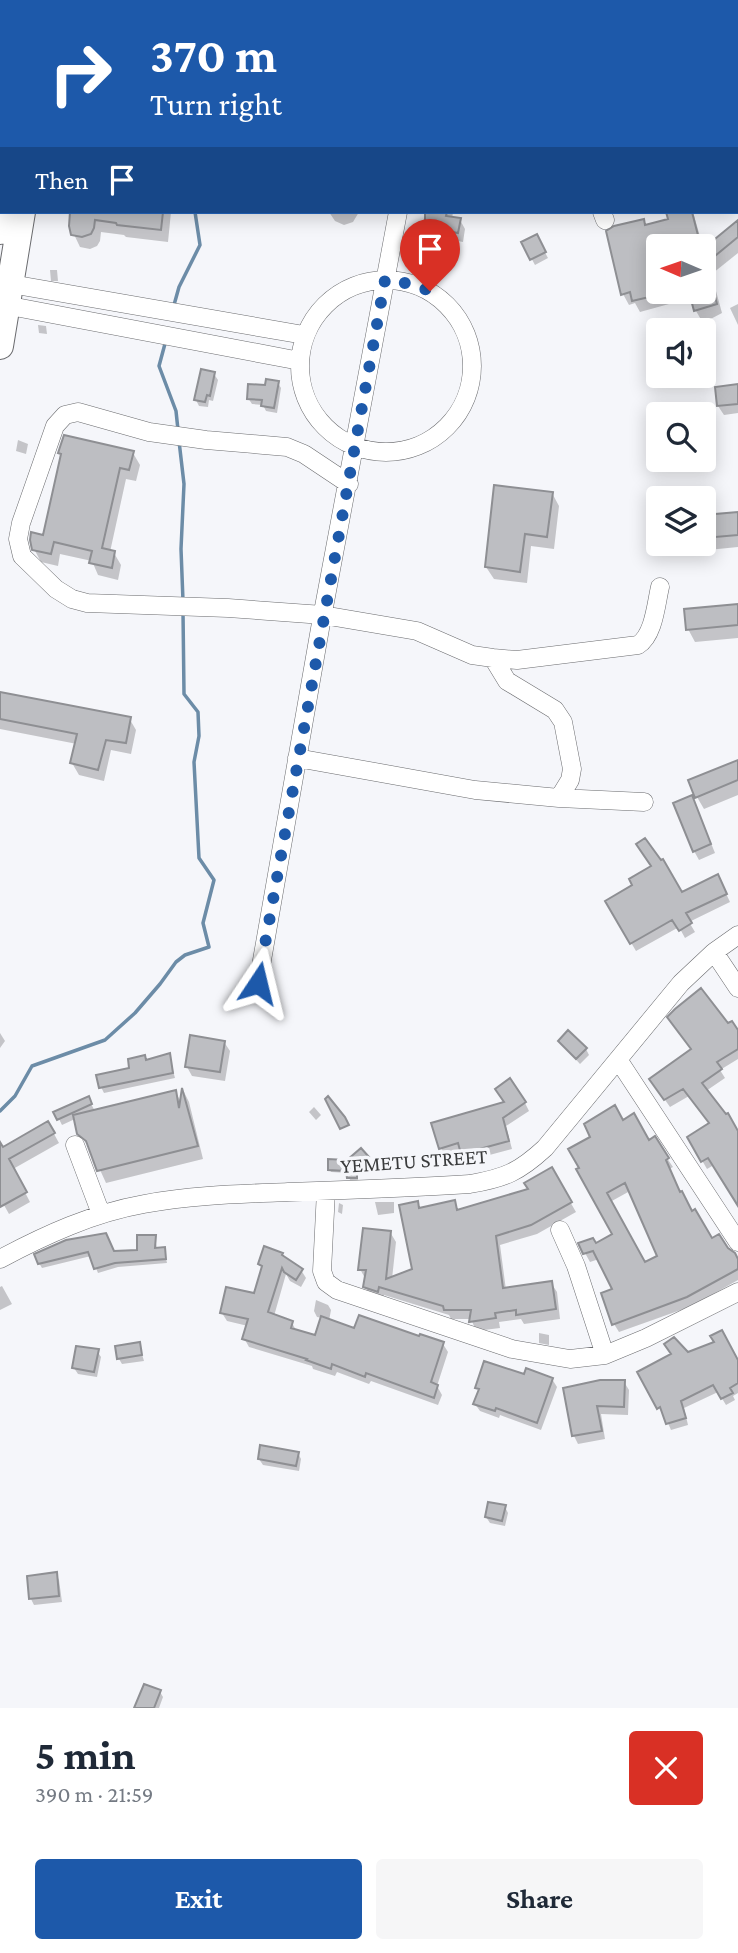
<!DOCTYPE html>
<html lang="en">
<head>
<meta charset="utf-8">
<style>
  :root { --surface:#fff; --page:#f6f6f7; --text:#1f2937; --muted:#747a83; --accent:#1d59aa }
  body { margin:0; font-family:"Crimson Pro",serif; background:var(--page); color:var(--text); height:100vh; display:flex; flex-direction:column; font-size:26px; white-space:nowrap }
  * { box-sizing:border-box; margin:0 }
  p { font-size:23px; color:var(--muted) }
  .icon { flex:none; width:38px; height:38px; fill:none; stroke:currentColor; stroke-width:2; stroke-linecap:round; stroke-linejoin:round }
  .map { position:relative; height:1708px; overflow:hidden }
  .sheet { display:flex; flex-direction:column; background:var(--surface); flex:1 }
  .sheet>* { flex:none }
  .hud { position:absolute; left:0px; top:0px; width:738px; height:214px; box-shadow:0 4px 18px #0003; background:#1d59aa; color:#fff; overflow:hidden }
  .needle { width:46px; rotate:272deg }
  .buttons { position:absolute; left:646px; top:234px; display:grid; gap:14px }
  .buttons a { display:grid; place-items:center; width:70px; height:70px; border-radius:7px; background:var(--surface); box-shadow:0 4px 18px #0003; font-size:35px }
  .pin { position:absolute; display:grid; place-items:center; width:60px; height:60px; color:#fff; margin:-72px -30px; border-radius:50% 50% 50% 0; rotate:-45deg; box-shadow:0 0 7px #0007 }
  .pin .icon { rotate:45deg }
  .me { position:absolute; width:77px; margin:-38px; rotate:10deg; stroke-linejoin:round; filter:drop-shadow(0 0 5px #0008) }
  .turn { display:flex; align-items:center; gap:24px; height:147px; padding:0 35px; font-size:32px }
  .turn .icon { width:91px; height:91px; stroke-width:2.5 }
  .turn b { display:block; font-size:49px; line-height:60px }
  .then { display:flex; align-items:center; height:66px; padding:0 35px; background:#0003; gap:14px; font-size:26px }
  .round { display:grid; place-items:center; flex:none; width:74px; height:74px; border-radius:7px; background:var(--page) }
  .head { display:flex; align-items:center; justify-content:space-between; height:119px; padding:0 35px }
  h1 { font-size:42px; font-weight:700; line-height:52px }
  .cta { display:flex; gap:14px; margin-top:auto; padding:14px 35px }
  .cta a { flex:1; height:80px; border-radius:7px; background:var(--accent); color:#fff; font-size:28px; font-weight:700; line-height:80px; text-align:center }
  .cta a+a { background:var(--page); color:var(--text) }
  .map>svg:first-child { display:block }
  .shadow { fill:#0003; fill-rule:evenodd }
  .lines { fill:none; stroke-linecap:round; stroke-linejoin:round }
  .stream { stroke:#6c8ca7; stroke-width:3.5 }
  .building { fill:#bdbec2; stroke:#8e8f93; stroke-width:2; fill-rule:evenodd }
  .minor-casing { stroke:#6a6b6e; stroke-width:19 }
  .highway-casing { stroke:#6a6b6e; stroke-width:28 }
  .minor { stroke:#fff; stroke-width:18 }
  .highway { stroke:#fff; stroke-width:26 }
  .route { stroke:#1d59aa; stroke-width:12; stroke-dasharray:0 21.6 }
  .labels { text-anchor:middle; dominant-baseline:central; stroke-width:7; stroke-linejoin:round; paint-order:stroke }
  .street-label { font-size:21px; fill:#3a3b3c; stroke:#f5f6fa }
</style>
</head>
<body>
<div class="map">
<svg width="738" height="1708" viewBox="0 0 738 1708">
  <rect width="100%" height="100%" fill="#f5f6fa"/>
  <path class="shadow" d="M106,0H168L106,2Z
    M228,0H249L227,2Z
    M368,0H393L390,2Z
    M699,0H738V10L737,2Z
    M72,212H171L168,242L126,237L124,235L101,232L100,241L97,246L90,249L80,247L70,226Z
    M329,212H359L353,222L344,225L335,221Z
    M427,212H453L452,219L460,220L465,229L463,242L432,236L425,221Z
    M668,212H693L703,247H658V292H689L682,298L669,301V304L640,312L635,303L629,305L623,294L643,221L646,226L670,221Z
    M738,223V253L708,277L716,291L722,313L703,323L696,311L690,292H704V248V250Z
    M536,236L548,258L535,265L523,243Z
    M50,270H57L58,281H51Z
    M738,304V325L730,308Z
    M38,325L46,326L47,334L39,333Z
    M214,374L218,380L213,401L209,400L208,407L199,406L196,400Z
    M278,383L281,388L277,413L266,411L263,405L252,404L248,398Z
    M738,386V413L724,415L718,406Z
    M18,440L28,444L26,454L16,451Z
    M60,453H133L140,465L136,481L126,479L110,552L114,553L121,565L118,580L98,575L92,561L60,554L58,566L41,562L34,549L45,537L62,458Z
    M552,493L559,506L554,549L531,546L527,583L494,579L486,567Z
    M738,513V547L678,553L673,544H704V516Z
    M738,606V638L695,642L688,629Z
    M0,694L129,718L136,730L131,754L111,750L104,781L79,775L72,763L77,744L0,729Z
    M738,762V795L704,809L697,797Z
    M696,806L715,853L699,860L694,851Z
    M722,885L730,902L689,922L695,932L685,938L679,927L636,951L607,902L681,894Z
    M727,1026L738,1033V1059L720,1070L725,1078L706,1091L738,1133V1203L714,1165L707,1169L689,1138L711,1124L689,1096L670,1107L656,1087Z
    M0,1033L5,1041L0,1048Z
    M224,1042L230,1051L225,1081L192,1076L187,1067Z
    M560,1042L586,1049L589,1055L580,1064Z
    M169,1055L175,1078L104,1093L101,1087L146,1061Z
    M175,1092L182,1103L184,1092L189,1102L203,1159L106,1183L91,1150L79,1133L75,1119L62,1125L56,1113L91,1104L95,1111Z
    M506,1103H525L529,1111L506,1126L512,1149L467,1161L462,1151L445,1156L441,1148Z
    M314,1107L321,1115L316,1120L309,1112Z
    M623,1122L648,1142L654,1139L673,1167L669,1169L692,1213L711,1240L738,1262V1280L692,1306L619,1332L614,1324V1290L599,1259L590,1262L580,1244L595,1245L615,1234L579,1170ZM630,1191L659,1257L645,1264L610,1202Z
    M48,1123L59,1143L13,1169L30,1202L9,1214L0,1198V1150Z
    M360,1150L369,1160L357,1171L358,1180H350L348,1173L331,1172L330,1170L348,1162Z
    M551,1169L576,1212L537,1234L500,1245L506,1290L551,1283L557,1292L560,1319L524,1324L521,1319L499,1322L500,1328L476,1331L471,1319H451L449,1315L384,1295L383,1300L371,1296L365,1287L366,1280L360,1269L363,1231L390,1232L396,1242L392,1279L414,1270L417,1203L421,1209L454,1202L459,1211L530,1190Z
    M375,1202H394V1213L378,1215Z
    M339,1203L343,1205L342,1214L338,1212Z
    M155,1237L157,1250L164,1249L167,1263L118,1267L98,1273L91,1256L42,1268L39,1263L108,1240L114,1253L138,1251Z
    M284,1259L301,1270L306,1278L301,1287L290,1281L286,1274L274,1316L292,1323L297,1332L316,1338L323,1318L317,1317L314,1311L316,1300L328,1305L331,1310L329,1321L355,1330L443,1344L448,1352L437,1386L442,1395L438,1405L371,1381L369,1384L337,1372L335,1376L313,1369L312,1366L249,1347L244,1338L248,1326L227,1321L222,1313L255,1295L263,1270L260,1264Z
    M2,1286L12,1304L0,1310V1287Z
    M539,1333L549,1335V1345L539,1343Z
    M139,1344L144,1361L122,1364L119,1359Z
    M97,1351L101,1357L97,1377L78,1374L74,1368Z
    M688,1354L738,1363V1393L733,1396L735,1400L726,1405L718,1392L684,1408L688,1425L671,1430L664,1414L663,1415L640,1373Z
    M525,1376L552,1379L557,1387L541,1430L500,1415L499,1418L480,1411L475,1404L480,1391L477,1387Z
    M624,1382L629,1390L628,1415L601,1414L605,1439L578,1444L574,1436L565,1389Z
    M298,1453L301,1459L299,1471L263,1465L259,1459Z
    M505,1507L508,1513L505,1526L490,1523L486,1517Z
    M56,1574L59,1580L62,1602L34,1605L31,1599L29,1577Z
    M160,1692L163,1697L159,1708H137Z"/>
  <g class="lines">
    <path class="stream" d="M174,305L179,287L200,245L195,212
      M166,340L159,366L176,411L178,430
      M179,441L184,484L181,549L183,601
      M0,1111L15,1096L32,1066L105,1040L135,1013L160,984L176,962L185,955L209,947L203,923L214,880L199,858L194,762L199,736L198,712L184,694L183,612"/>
  </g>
  <path class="building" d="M70,212H163L161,230L117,225L116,223L95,220L94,228L91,234L82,237L71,235L69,226Z
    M425,212H447L446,216L461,218L458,233L425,227Z
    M666,212H692L701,247H658V295L632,301L630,292L621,295L606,231L614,226L644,219L645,225L668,219Z
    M738,220V237L704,265V248Z
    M537,234L546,252L530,260L521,242Z
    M704,266H707L717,304L694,311L689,292H704Z
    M201,369L215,372L210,396L207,395L205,402L194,400Z
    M266,379L279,381L274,408L261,406L262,400L247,399L248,384L265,385Z
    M738,384V404L717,406L715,387Z
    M64,435L134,451L129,470L120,468L102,548L115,551L112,568L89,563L92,551L54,542L51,554L32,550L30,540L31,532L43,535L61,454L58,453Z
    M494,485L553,492L547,537L525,534L520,572L485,567Z
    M738,512V535L704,538V515Z
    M738,604V625L686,630L684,609Z
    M0,692L131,717L126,743L106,740L98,770L70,763L77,734L0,719Z
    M738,760V780L695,798L688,780Z
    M692,795L711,844L693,852L673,803Z
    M645,838L661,860L663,859L682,892L718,874L727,894L686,913L692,923L679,931L672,920L630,944L605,901L632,885L629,879L651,866L636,844Z
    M701,988L728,1023L732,1021L738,1030V1049L717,1062L722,1069L702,1083L726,1114L728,1113L738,1131V1206L708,1158L701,1162L687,1137L709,1123L683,1089L664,1100L649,1079L691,1049L667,1017L675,1009Z
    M568,1030L587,1048L576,1059L558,1041Z
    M190,1035L225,1041L220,1072L185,1067Z
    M170,1053L173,1073L99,1088L96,1075L129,1068L128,1059L145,1055L146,1060Z
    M510,1078L526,1102L503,1118L509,1141L461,1154L458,1143L439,1149L431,1123L504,1102L495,1089Z
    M182,1088L198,1146L97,1171L86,1141L77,1134L73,1115L176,1090L179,1108Z
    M89,1096L92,1104L57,1120L53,1112Z
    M328,1096L345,1117L349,1125L340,1129L325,1099Z
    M615,1105L623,1120L634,1113L649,1140L655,1136L669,1158L666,1160L680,1192L682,1191L692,1211L695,1209L712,1238L719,1234L728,1248L735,1253L738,1259V1269L687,1297L612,1325L601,1293L612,1289L593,1251L583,1254L578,1243L593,1238L596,1243L612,1234L576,1169L579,1168L568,1149L590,1137L584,1124ZM625,1183L657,1256L645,1262L607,1193Z
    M48,1121L55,1133L9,1159L27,1192L0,1207V1142L3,1147Z
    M361,1148L369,1157L357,1168V1178H347L346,1171L328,1170V1159L347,1160Z
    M552,1167L572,1202L531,1225L496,1236L503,1288L552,1281L556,1309L516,1315V1310L495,1313L496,1318L469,1322L471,1310H444L443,1306L379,1287L378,1292L363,1287L366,1270H358L363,1228L391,1231L386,1279L412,1269L399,1205L418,1201L419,1208L455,1200L457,1210L528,1189L524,1183Z
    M106,1233L114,1251L137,1250V1235H156L155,1248L165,1247L166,1259L115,1263L94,1269L88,1252L38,1264L34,1254L66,1240Z
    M264,1246L283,1253L282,1255L303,1269L296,1280L284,1272L282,1268L268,1312L293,1321L291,1328L315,1335L321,1316L354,1328L359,1315L419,1336L420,1334L444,1342L431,1382L438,1385L434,1398L366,1373L365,1377L332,1364L331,1369L306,1360L307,1359L242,1339L248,1319L220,1313L226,1287L254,1293L262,1266L258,1264Z
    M722,1330L738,1360V1383L730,1388L733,1393L721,1399L713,1385L681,1401L686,1418L666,1424L660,1407L657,1409L637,1372L671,1354L664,1344L674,1337L688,1352L714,1342L710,1336Z
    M140,1342L142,1355L117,1359L115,1346Z
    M76,1346L99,1349L94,1372L72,1368Z
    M484,1361L524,1374L526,1368L553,1378L537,1423L496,1408L495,1411L473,1404L479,1389L475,1388Z
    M600,1380H625L624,1407L597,1406L602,1431L572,1436L563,1388Z
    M260,1445L299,1452L296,1466L258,1459Z
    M488,1502L506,1505L502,1521L485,1517Z
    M57,1572L59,1596L29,1599L27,1576Z
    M144,1684L161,1690L154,1708H134Z"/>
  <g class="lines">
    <g class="minor-casing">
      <path id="minor" d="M330,0L339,2
        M661,0V2
        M93,2V0
        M737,108H738
        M602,212L605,220
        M300 366a86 86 0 1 1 172 0a86 86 0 1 1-172 0Z
        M0,282L304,335
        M0,304L300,361
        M349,484L304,454L287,447L206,440L149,432L78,412L65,415L55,426L21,523L18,539L22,556L56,589L72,599L87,603L228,608L323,615L417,631L472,655L493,658L517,660L638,645C654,635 656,604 660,587
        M493,658L507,681L555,710L563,722L572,769L570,780L559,798
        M297,758L475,790L559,798L644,802
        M714,952L738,988
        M258,983L321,623L398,212
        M619,1061L738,1242
        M75,1145L101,1214
        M326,1191L322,1271L326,1282L337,1290L512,1349L570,1359L605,1355L646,1338L738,1292
        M560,1230L576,1266L605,1355
        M0,1259C45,1235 93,1213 144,1204C191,1195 240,1194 288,1192C349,1190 409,1188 470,1184C505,1178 519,1172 545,1148L681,983L714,952L738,935"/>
    </g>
    <g class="highway-casing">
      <path id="highway" d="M37,2V0
        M57,2V0
        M0,231L3,212
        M0,346L22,212"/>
    </g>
    <use href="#minor" class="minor"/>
    <use href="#highway" class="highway"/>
  </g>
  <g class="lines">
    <path class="route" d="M258,983L385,280L412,284L430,291"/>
  </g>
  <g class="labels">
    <g class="street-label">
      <text transform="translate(414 1161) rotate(-4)">YEMETU STREET</text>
    </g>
  </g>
</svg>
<div class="buttons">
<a><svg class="needle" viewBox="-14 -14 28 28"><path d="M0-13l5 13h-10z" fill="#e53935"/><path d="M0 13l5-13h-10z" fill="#747a83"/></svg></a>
<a><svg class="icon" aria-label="sound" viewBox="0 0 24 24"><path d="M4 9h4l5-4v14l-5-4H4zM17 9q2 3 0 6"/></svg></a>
<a><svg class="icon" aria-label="search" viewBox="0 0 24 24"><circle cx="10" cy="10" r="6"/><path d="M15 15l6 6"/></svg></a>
<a><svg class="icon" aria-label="layers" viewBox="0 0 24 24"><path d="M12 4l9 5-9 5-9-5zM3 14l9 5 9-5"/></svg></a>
</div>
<div class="pin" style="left:430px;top:291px;background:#d93025"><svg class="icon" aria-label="arrive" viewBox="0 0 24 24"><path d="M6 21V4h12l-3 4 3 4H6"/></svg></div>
<svg class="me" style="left:258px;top:983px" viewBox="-20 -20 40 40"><path d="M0-17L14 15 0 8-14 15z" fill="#1d59aa" stroke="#fff" stroke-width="4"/></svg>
<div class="hud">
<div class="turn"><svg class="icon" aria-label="right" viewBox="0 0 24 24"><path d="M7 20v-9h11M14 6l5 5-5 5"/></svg><div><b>370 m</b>Turn right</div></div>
<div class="then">Then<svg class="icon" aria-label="arrive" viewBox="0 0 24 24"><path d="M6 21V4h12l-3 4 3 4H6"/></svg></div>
</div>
</div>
<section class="sheet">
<div class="head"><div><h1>5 min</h1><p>390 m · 21:59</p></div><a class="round" style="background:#d93025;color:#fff"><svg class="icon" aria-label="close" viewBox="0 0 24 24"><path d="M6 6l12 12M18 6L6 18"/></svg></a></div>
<div class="cta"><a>Exit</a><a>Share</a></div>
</section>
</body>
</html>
